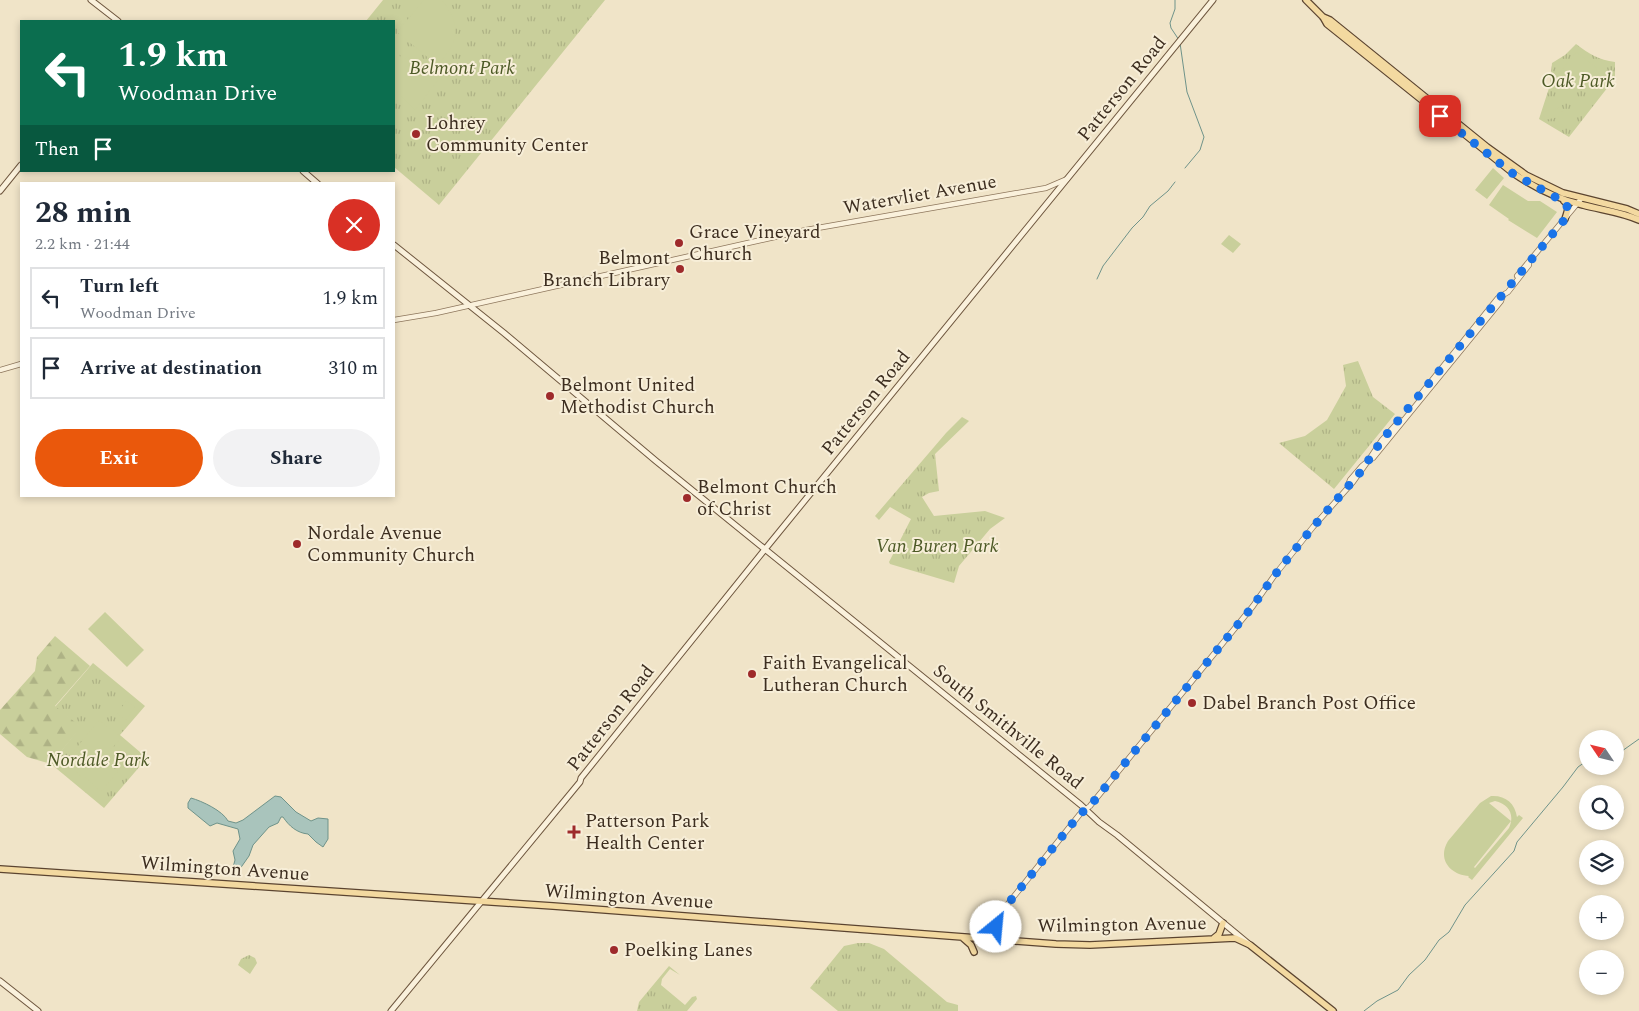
<!DOCTYPE html>
<html lang="en">
<head>
<meta charset="utf-8">
<style>
  :root { --surface:#fff; --page:#f2f2f3; --text:#1f2937; --muted:#747a83; --line:#e0e1e3; --accent:#ea580c }
  body { margin:0; font-family:Spectral,serif; background:var(--page); color:var(--text); height:100vh; display:flex; flex-direction:column; font-size:19px; white-space:nowrap }
  * { box-sizing:border-box; margin:0 }
  p { font-size:16px; color:var(--muted) }
  .icon { flex:none; width:28px; height:28px; fill:none; stroke:currentColor; stroke-width:2; stroke-linecap:round; stroke-linejoin:round }
  .map { position:relative; flex:1; overflow:hidden }
  .side { position:absolute; left:20px; top:182px; width:375px; height:315px; display:flex; flex-direction:column; background:var(--surface); border-radius:0px; box-shadow:0 2px 8px #0003 }
  .side>* { flex:none }
  .banner { position:absolute; left:20px; top:20px; width:375px; height:152px; border-radius:0px; box-shadow:0 2px 8px #0003; background:#0b6e4f; color:#fff; overflow:hidden }
  .needle { width:32px; rotate:305deg }
  .fabs { position:absolute; left:1579px; top:730px; display:grid; gap:10px }
  .fabs a { display:grid; place-items:center; width:45px; height:45px; border-radius:50%; background:var(--surface); box-shadow:0 2px 8px #0003; font-size:25px }
  .pin { position:absolute; display:grid; place-items:center; width:42px; height:42px; color:#fff; margin:-21px; border-radius:10px; box-shadow:0 2px 8px #0006 }
  .me { position:absolute; width:55px; margin:-28px; rotate:28deg; stroke-linejoin:round; filter:drop-shadow(0 0 4px #0008) }
  .turn { display:flex; align-items:center; gap:18px; height:105px; padding:0 15px; font-size:22px }
  .turn .icon { width:65px; height:65px; stroke-width:2.5 }
  .turn b { display:block; font-size:35px; line-height:42px }
  .then { display:flex; align-items:center; height:48px; padding:0 15px; background:#0003; gap:10px; font-size:19px }
  .round { display:grid; place-items:center; flex:none; width:52px; height:52px; border-radius:26px; background:var(--page) }
  .summary { display:flex; align-items:center; justify-content:space-between; height:85px; padding:0 15px }
  h1 { font-size:30px; font-weight:700; line-height:38px }
  .cta { display:flex; gap:10px; margin-top:auto; padding:10px 15px }
  .cta a { flex:1; height:58px; border-radius:30px; background:var(--accent); color:#fff; font-size:20px; font-weight:700; line-height:58px; text-align:center }
  .cta a+a { background:var(--page); color:var(--text) }
  ul { padding:0; list-style:none }
  li { display:flex; align-items:center; gap:15px; height:62px; margin:0 10px 8px; padding:0 5px; border:2px solid var(--line); border-radius:0px }
  li div { flex:1 }
  li b { display:block; font-size:19px }
  li em { font-style:normal }
  .map>svg:first-child { display:block }
  .grass { fill:url(#grass-tufts) }
  .forest { fill:url(#forest-firs) }
  .garden { fill:#c9cf9b; fill-rule:evenodd }
  .water { fill:#a9c4bc; stroke:#6f938a }
  .lines { fill:none; stroke-linecap:round; stroke-linejoin:round }
  .stream { stroke:#6f938a; stroke-width:1 }
  .tertiary-casing { stroke:#8d765c; stroke-width:6 }
  .secondary-casing { stroke:#6f573f; stroke-width:7 }
  .primary-casing { stroke:#5b4430; stroke-width:8 }
  .tertiary { stroke:#faf1dc; stroke-width:4.5 }
  .secondary { stroke:#faf1dc; stroke-width:5 }
  .primary { stroke:#f3d9a0; stroke-width:5.5 }
  .route { stroke:#1a73e8; stroke-width:9; stroke-dasharray:0 16.2 }
  .poi-dot { fill:#9e2a2b; stroke:#f7eed8; stroke-width:2 }
  .labels { text-anchor:middle; dominant-baseline:central; stroke-width:4; stroke-linejoin:round; paint-order:stroke }
  .park-label { font-size:19px; font-style:italic; fill:#4d5a26; stroke:#f7eed8 }
  .street-label { font-size:19px; fill:#3d2e20; stroke:#f7eed8 }
  .poi-label { font-size:19px; fill:#3d2e20; stroke:#f7eed8; text-anchor:start }
</style>
</head>
<body>
<div class="map">
<svg width="1639" height="1011" viewBox="0 0 1639 1011">
  <defs>
    <pattern id="grass-tufts" width="24" height="20" patternUnits="userSpaceOnUse" patternTransform="scale(1.25)"><rect width="24" height="20" fill="#c9cf9b"/><path d="M3 7l-1-3M5 7V3M7 7l1-3M15 17l-1-3M17 17v-4M19 17l1-3" fill="none" stroke="#aeb285"/></pattern>
    <pattern id="forest-firs" width="22" height="20" patternUnits="userSpaceOnUse" patternTransform="scale(1.25)"><rect width="22" height="20" fill="#c9cf9b"/><path d="M5 1l3.5 6h-7zM16 11l3.5 6h-7z" fill="#aeb285"/></pattern>
  </defs>
  <rect width="100%" height="100%" fill="#f0e4c8"/>
  <path class="grass" d="M383,0H605L439,205L394,167V21H366Z
    M1576,44C1589,54 1599,60 1615,62V78L1569,137L1539,119L1550,85L1552,63L1565,55Z
    M1358,361L1373,397L1395,414L1334,489L1279,443L1305,436L1327,420L1346,386L1343,365Z
    M962,417L969,421L935,454L939,491L929,493L922,497L934,516L985,511L1005,518L990,529L959,566L954,583L890,564L889,562L911,519L890,507L879,520L875,516L946,433Z
    M93,663L145,706L120,735L147,758L104,808L51,764L80,727L55,707Z
    M858,943H869L884,949L947,1002L958,1005V1011H838L810,988L844,946Z
    M249,955L255,958L257,963L250,974L238,965L241,959Z
    M669,966L680,975L670,969L662,979L661,985L685,1005L692,997L696,996L697,999L687,1011H637L639,1002Z"/>
  <path class="forest" d="M55,636L90,666L55,706L81,727L51,764L27,757L0,734V710L35,671L37,657Z"/>
  <path class="garden" d="M424,0H442C462,26 459,43 437,65L397,32Z
    M394,47L398,50L402,63L407,56L438,80L415,110L400,95L399,91L394,97Z
    M1576,52L1597,68C1587,84 1571,87 1557,76Z
    M1561,107L1563,116L1545,120L1543,112Z
    M1493,168L1504,178L1487,199L1475,190Z
    M1503,185L1528,201H1540L1557,212L1537,238L1508,220L1509,219L1489,205Z
    M1229,235L1241,244L1233,253L1221,244Z
    M105,612L144,650L127,667L88,629Z
    M126,701L135,707L126,720L117,714Z
    M99,720L121,737C115,746 108,754 96,753V760L100,759L118,771L101,792L85,777L83,778L65,762Z
    M1491,796C1505,795 1515,803 1517,817L1519,815L1523,818L1472,880L1468,877L1469,876C1450,875 1437,859 1448,841L1480,803ZM1495,801C1509,804 1515,815 1509,828L1475,868L1474,867L1511,821L1489,803Z"/>
  <path class="water" d="M275,796L281,797L296,812L311,821L318,818L328,819V839L323,847L316,842L308,834C297,833 289,826 283,817H281L278,823L269,827L253,845L249,856L237,873L234,874L232,871L235,860L233,851L240,839L238,829L217,823L210,826L188,808V803L191,798C202,801 223,811 228,821L236,823L243,820Z"/>
  <g class="lines">
    <path class="stream" d="M1175,0V9L1170,23L1171,28L1179,40
      M1180,43L1187,92L1204,137L1200,150L1185,168
      M1097,279L1103,266L1132,228L1143,217L1150,206L1168,191L1175,182
      M1615,752L1622,751L1639,739
      M1364,1011L1377,1001L1398,990L1409,975L1425,960L1439,940L1449,932L1465,905L1514,851L1517,842L1563,787L1578,767L1588,760"/>
    <g class="tertiary-casing">
      <path id="tertiary" d="M1517,276L1581,199
        M394,320L436,313L806,230L1046,188L1067,179
        M0,370L21,364
        M1421,394L1498,298L1503,295
        M1348,485L1350,480L1362,466L1368,461L1382,440L1400,420
        M984,939L999,915L1080,814L1090,806L1253,606L1274,576L1313,527L1353,482L1368,461L1373,458L1501,301L1503,295L1508,292L1529,265V262"/>
    </g>
    <g class="secondary-casing">
      <path id="secondary" d="M91,0L118,21
        M303,171L318,184
        M0,191L21,165
        M394,245L504,333L656,461L1081,805L1099,822L1117,835L1250,945
        M0,981L38,1011
        M391,1011L580,782L581,778L766,548L1213,0"/>
    </g>
    <g class="primary-casing">
      <path id="primary" d="M1306,0L1323,17L1327,24L1513,173C1535,188 1557,199 1583,205C1602,210 1621,212 1639,220
        M1323,17L1330,20L1487,147L1526,175L1563,193L1627,209L1639,214
        M1564,201C1571,206 1567,212 1565,219
        M0,869L553,906L1056,944L1090,945L1235,938L1250,945L1333,1011
        M997,919V931L1005,939
        M963,938L971,945L974,952
        M1214,938L1219,934L1223,923"/>
    </g>
    <use href="#tertiary" class="tertiary"/>
    <use href="#secondary" class="secondary"/>
    <use href="#primary" class="primary"/>
  </g>
  <g class="lines">
    <path class="route" d="M996,927L997,919L999,915L1080,814L1090,806L1253,606L1274,576L1313,527L1364,468L1371,456L1382,440L1565,219L1568,210L1566,203L1512,173L1440,116"/>
  </g>
  <g class="poi-dot">
    <circle cx="416" cy="134" r="5"/>
    <circle cx="679" cy="243" r="5"/>
    <circle cx="680" cy="269" r="5"/>
    <circle cx="550" cy="396" r="5"/>
    <circle cx="687" cy="498" r="5"/>
    <circle cx="297" cy="544" r="5"/>
    <circle cx="752" cy="674" r="5"/>
    <circle cx="1192" cy="703" r="5"/>
    <path d="M571.5 824.5h5v5h5v5h-5v5h-5v-5h-5v-5h5z"/>
    <circle cx="614" cy="950" r="5"/>
  </g>
  <g class="labels">
    <g class="park-label">
      <text x="462" y="68">Belmont Park</text>
      <text x="1578" y="81">Oak Park</text>
      <text x="937" y="546">Van Buren Park</text>
      <text x="98" y="760">Nordale Park</text>
    </g>
    <g class="street-label">
      <text transform="translate(1122 89) rotate(-51)">Patterson Road</text>
      <text transform="translate(920 195) rotate(-10)">Watervliet Avenue</text>
      <text transform="translate(866 403) rotate(-51)">Patterson Road</text>
      <text transform="translate(611 718) rotate(-52)">Patterson Road</text>
      <text transform="translate(1008 727) rotate(39)">South Smithville Road</text>
      <text transform="translate(225 869) rotate(4)">Wilmington Avenue</text>
      <text transform="translate(629 897) rotate(4)">Wilmington Avenue</text>
      <text transform="translate(1122 925) rotate(-1)">Wilmington Avenue</text>
    </g>
    <g class="poi-label">
      <text x="426" y="123">Lohrey<tspan x="426" dy="22">Community Center</tspan></text>
      <text x="689" y="232">Grace Vineyard<tspan x="689" dy="22">Church</tspan></text>
      <text x="670" y="258" text-anchor="end">Belmont<tspan x="670" dy="22">Branch Library</tspan></text>
      <text x="560" y="385">Belmont United<tspan x="560" dy="22">Methodist Church</tspan></text>
      <text x="697" y="487">Belmont Church<tspan x="697" dy="22">of Christ</tspan></text>
      <text x="307" y="533">Nordale Avenue<tspan x="307" dy="22">Community Church</tspan></text>
      <text x="762" y="663">Faith Evangelical<tspan x="762" dy="22">Lutheran Church</tspan></text>
      <text x="1202" y="703">Dabel Branch Post Office</text>
      <text x="585" y="821">Patterson Park<tspan x="585" dy="22">Health Center</tspan></text>
      <text x="624" y="950">Poelking Lanes</text>
    </g>
  </g>
</svg>
<div class="fabs">
<a><svg class="needle" viewBox="-14 -14 28 28"><path d="M0-13l5 13h-10z" fill="#e53935"/><path d="M0 13l5-13h-10z" fill="#747a83"/></svg></a>
<a><svg class="icon" aria-label="search" viewBox="0 0 24 24"><circle cx="10" cy="10" r="6"/><path d="M15 15l6 6"/></svg></a>
<a><svg class="icon" aria-label="layers" viewBox="0 0 24 24"><path d="M12 4l9 5-9 5-9-5zM3 14l9 5 9-5"/></svg></a>
<a>+</a>
<a>−</a>
</div>
<div class="pin" style="left:1440px;top:116px;background:#d93025"><svg class="icon" aria-label="arrive" viewBox="0 0 24 24"><path d="M6 21V4h12l-3 4 3 4H6"/></svg></div>
<svg class="me" style="left:996px;top:927px" viewBox="-20 -20 40 40"><circle r="19" fill="#fff"/><path d="M0-13L10 11 0 6-10 11z" fill="#1a73e8"/></svg>
<div class="banner">
<div class="turn"><svg class="icon" aria-label="left" viewBox="0 0 24 24"><path d="M17 20v-9H6M10 6l-5 5 5 5"/></svg><div><b>1.9 km</b>Woodman Drive</div></div>
<div class="then">Then<svg class="icon" aria-label="arrive" viewBox="0 0 24 24"><path d="M6 21V4h12l-3 4 3 4H6"/></svg></div>
</div>
<section class="side">
<div class="summary"><div><h1>28 min</h1><p>2.2 km · 21:44</p></div><a class="round" style="background:#d93025;color:#fff"><svg class="icon" aria-label="close" viewBox="0 0 24 24"><path d="M6 6l12 12M18 6L6 18"/></svg></a></div>
<ul>
<li><svg class="icon" aria-label="left" viewBox="0 0 24 24"><path d="M17 20v-9H6M10 6l-5 5 5 5"/></svg><div><b>Turn left</b><p>Woodman Drive</p></div><em>1.9 km</em></li>
<li><svg class="icon" aria-label="arrive" viewBox="0 0 24 24"><path d="M6 21V4h12l-3 4 3 4H6"/></svg><div><b>Arrive at destination</b></div><em>310 m</em></li>
</ul>
<div class="cta"><a>Exit</a><a>Share</a></div>
</section>
</div>
</body>
</html>
